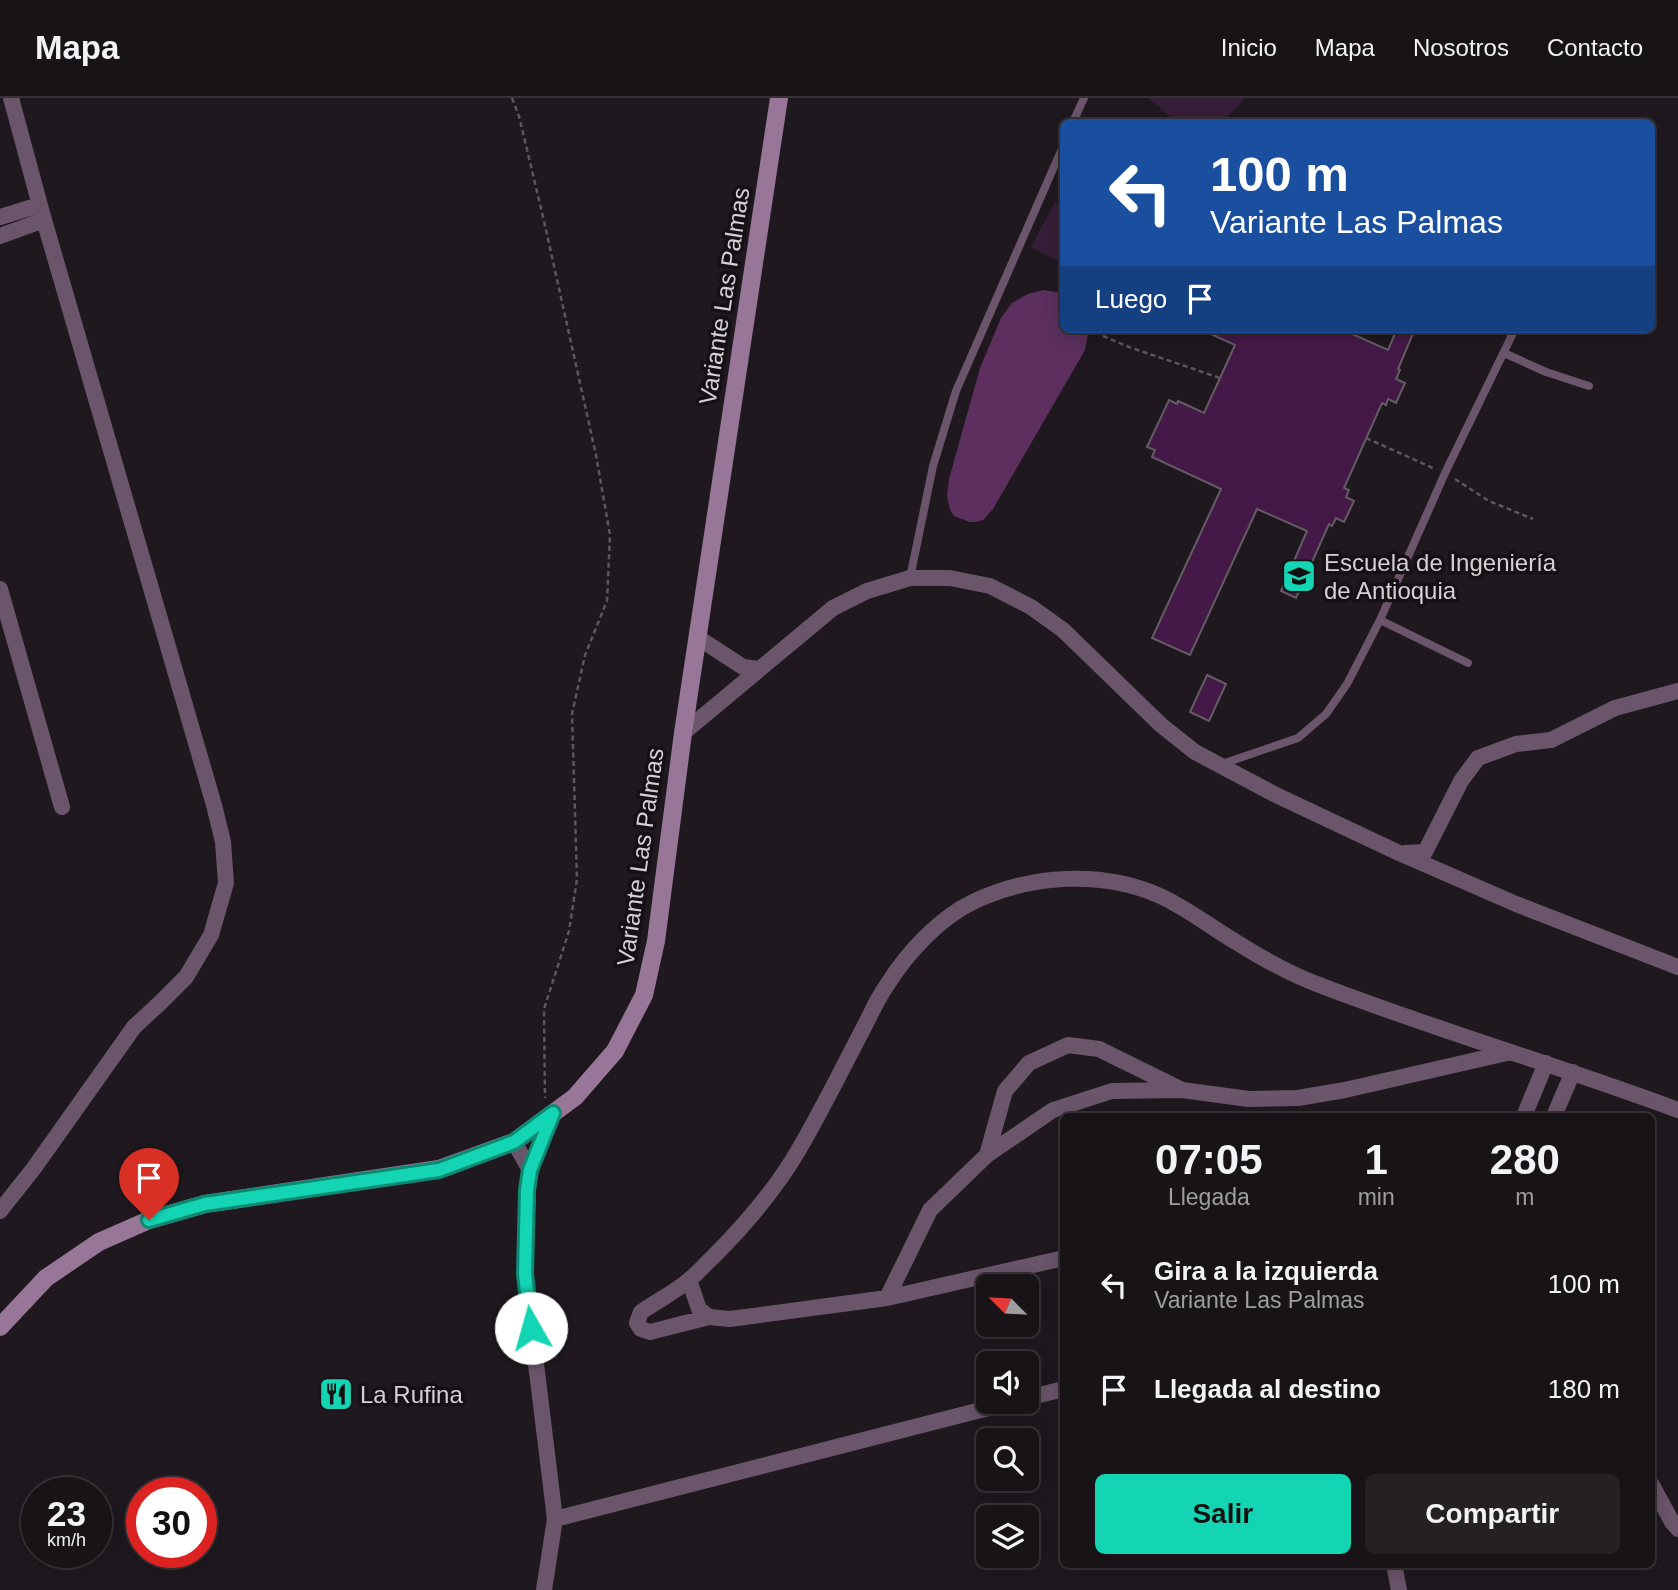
<!DOCTYPE html>
<html lang="es">
<head>
<meta charset="utf-8">
<style>
  :root { --surface:#171317; --page:#242024; --text:#f1f3f6; --muted:#9e9ea1; --line:#363236; --accent:#14d5b3 }
  body { margin:0; font-family:Helvetica,sans-serif; background:var(--page); color:var(--text); height:100vh; display:flex; flex-direction:column; font-size:26px; white-space:nowrap }
  * { box-sizing:border-box; margin:0 }
  p { font-size:23px; color:var(--muted) }
  .icon { flex:none; width:38px; height:38px; fill:none; stroke:currentColor; stroke-width:2; stroke-linecap:round; stroke-linejoin:round }
  .map { position:relative; flex:1; overflow:hidden }
  .panel { position:absolute; left:1060px; top:1015px; width:595px; height:455px; display:flex; flex-direction:column; background:var(--surface); border-radius:10px; box-shadow:0 4px 18px #0003,0 0 0 2px var(--line) }
  .panel>* { flex:none }
  .guide { position:absolute; left:1060px; top:21px; width:595px; height:214px; border-radius:10px; box-shadow:0 4px 18px #0003,0 0 0 2px var(--line); background:#1a4fa0; color:#fff; overflow:hidden }
  .needle { width:46px; rotate:294deg }
  .fabs { position:absolute; left:976px; top:1176px; display:grid; gap:14px }
  .fabs a { display:grid; place-items:center; width:63px; height:63px; border-radius:10px; background:var(--surface); box-shadow:0 4px 18px #0003,0 0 0 2px var(--line); font-size:35px }
  .speed { position:absolute; left:21px; top:1379px; display:flex; gap:14px; font-size:35px; font-weight:700; text-align:center }
  .speed>* { display:grid; place-content:center; width:91px; height:91px; border-radius:50%; background:var(--surface); box-shadow:0 4px 18px #0003,0 0 0 2px var(--line); line-height:1 }
  .speed small { font-size:18px; font-weight:400 }
  .speed .limit { border:10px solid #d22; background:#fff; color:#111 }
  .pin { position:absolute; display:grid; place-items:center; width:60px; height:60px; color:#fff; margin:-72px -30px; border-radius:50% 50% 50% 0; rotate:-45deg; box-shadow:0 0 7px #0007 }
  .pin .icon { rotate:45deg }
  .me { position:absolute; width:77px; margin:-38px; rotate:353deg; stroke-linejoin:round; filter:drop-shadow(0 0 5px #0008) }
  .turn { display:flex; align-items:center; gap:24px; height:147px; padding:0 35px; font-size:32px }
  .turn .icon { width:91px; height:91px; stroke-width:2.5 }
  .turn b { display:block; font-size:49px; line-height:60px }
  .then { display:flex; align-items:center; height:66px; padding:0 35px; background:#0003; gap:14px; font-size:26px }
  .eta { display:flex; justify-content:space-evenly; align-items:center; height:119px; text-align:center }
  .eta b { font-size:42px; font-weight:700; line-height:49px }
  .button { display:flex; gap:14px; margin-top:auto; padding:14px 35px }
  .button a { flex:1; height:80px; border-radius:10px; background:var(--accent); color:#111; font-size:28px; font-weight:700; line-height:80px; text-align:center }
  .button a+a { background:var(--page); color:var(--text) }
  ul { padding:0; list-style:none }
  li { display:flex; align-items:center; gap:21px; height:105px; padding:0 35px }
  li div { flex:1 }
  li b { display:block; font-size:26px }
  li em { font-style:normal }
  header { display:flex; align-items:center; gap:42px; box-sizing:border-box; height:98px; padding:0 35px; background:var(--surface); border-bottom:2px solid var(--line) }
  header strong { font-size:33px }
  nav { display:flex; gap:38px; margin-inline-start:auto; font-size:24px }
  .map>svg:first-child { display:block }
  .green { fill:#371e38 }
  .water { fill:#5c2f5e }
  .building { fill:#441947; stroke:#635c63; stroke-width:2 }
  .lines { fill:none; stroke-linecap:round; stroke-linejoin:round }
  .path { stroke:#5c575c; stroke-width:2.5; stroke-dasharray:5 3.5; stroke-linecap:butt }
  .service { stroke:#6a556a; stroke-width:8 }
  .minor { stroke:#6a556a; stroke-width:16 }
  .secondary { stroke:#977698; stroke-width:18 }
  .route-casing { stroke:#0d8a74; stroke-width:18 }
  .route { stroke:#14d5b3; stroke-width:12 }
  .labels { text-anchor:middle; dominant-baseline:central; stroke-width:7; stroke-linejoin:round; paint-order:stroke }
  .street-label { font-size:24px; fill:#d4d0d4; stroke:#151015 }
  .poi-label { font-size:24px; fill:#d4d0d4; stroke:#151015; text-anchor:start }
</style>
</head>
<body>
<header>
<strong>Mapa</strong>
<nav><a>Inicio</a><a>Mapa</a><a>Nosotros</a><a>Contacto</a></nav>
</header>
<div class="map">
<svg width="1678" height="1492" viewBox="0 0 1678 1492">
  <rect width="100%" height="100%" fill="#1f191f"/>
  <path class="green" d="M1149,0H1245L1223,24H1176Z
    M1055,104L1064,109V166L1031,149Z"/>
  <path class="water" d="M1044,192L1061,195L1064,198V231H1087L1088,236L1085,252L993,411L983,422L976,424H970L954,418L950,412L947,398L949,381L980,270L1001,220L1012,205L1028,196Z"/>
  <path class="building" d="M1200,231H1341L1388,252L1397,231H1415L1398,271L1400,272L1396,281L1405,285L1396,305L1388,301L1386,307L1382,305L1344,390L1349,392L1346,399L1354,403L1344,424L1336,420L1332,428L1329,426L1296,500L1281,493L1307,433L1257,411L1190,557L1152,540L1221,391L1152,359L1155,352L1147,349L1169,302L1177,306L1178,303L1204,315L1220,280L1235,247Z
    M1207,577L1226,586L1209,623L1190,614Z"/>
  <g class="lines">
    <path class="path" d="M512,0L519,18L544,123L596,357L610,437L607,503L585,557L572,616L577,781L569,833L544,911L545,1000
      M1103,238L1129,249L1220,280
      M1366,340L1433,370
      M1455,381L1489,403L1533,421"/>
    <path class="service" d="M1073,24L1084,0
      M1504,255L1546,274L1589,288
      M910,480L933,368L956,293L1064,46
      M1380,522L1468,565
      M1219,667L1298,640L1326,616L1347,586L1380,522L1445,375L1515,231"/>
    <path class="minor" d="M0,119L39,107
      M0,138L44,122
      M0,491L62,709
      M697,539L743,569L758,571
      M683,635L833,510L867,493L910,480H950L990,488L1031,509L1063,532L1161,627L1195,654L1276,697L1399,755L1516,806L1678,869
      M1405,755L1425,754L1461,683L1478,660L1516,646L1551,642L1615,610L1678,593
      M1524,1018L1546,965
      M1554,1018L1573,974
      M514,1044L530,1072
      M987,1057L1005,993L1029,965L1068,947L1099,951L1180,991
      M0,1113L34,1070L134,929L160,905L186,879L211,837L226,785L223,744L214,707L42,115L11,0
      M1064,1160L887,1200L730,1221L709,1219L650,1234L641,1231L637,1225L641,1214C657,1203 675,1194 689,1182C698,1175 705,1166 713,1159C745,1127 775,1092 798,1053C821,1014 841,973 862,933C870,918 877,901 887,887C907,855 940,819 975,803C1031,777 1101,772 1158,797C1187,810 1209,828 1236,844C1263,861 1292,877 1322,888C1439,933 1560,968 1678,1012
      M689,1182L699,1211L709,1219
      M887,1200L930,1112L987,1057L1053,1012L1112,993L1182,992L1249,1001L1298,1000L1345,992L1511,954
      M1027,1300L1064,1291
      M1652,1387L1672,1424L1678,1431
      M555,1421L1012,1304
      M1394,1466L1399,1492
      M544,1492L555,1421L525,1176L528,1092L530,1072L553,1015"/>
    <path class="secondary" d="M0,1229L46,1180L99,1144L149,1122L205,1106L439,1071L514,1044L575,999L615,953L644,897L656,843L683,635L779,0"/>
  </g>
  <g class="lines">
    <g class="route-casing">
      <path id="route" d="M149,1122L205,1106L439,1072L514,1044L553,1015L530,1072L527,1092L525,1176L531,1230"/>
    </g>
    <use href="#route" class="route"/>
  </g>
  <defs>
    <g id="university-square" transform="scale(1.75)"><rect x="-9" y="-9" width="18" height="18" rx="4" fill="#14d5b3" stroke="#151015"/><path d="M0-5L7-2L0 1L-7-2ZM-4 1L0 2.5L4 1V4Q0 6-4 4Z" fill="#111"/></g>
    <g id="restaurant-square" transform="scale(1.75)"><rect x="-9" y="-9" width="18" height="18" rx="4" fill="#14d5b3" stroke="#151015"/><path d="M-5-6h1v4h1v-4h1v4h1v-4h1v5L-1.5 .5V6h-2V.5L-5-1ZM5-6V6H3V1.5H1.5Q1.5-4 5-6Z" fill="#111"/></g>
  </defs>
  <g fill-rule="evenodd">
    <use href="#university-square" x="1299" y="478"/>
    <use href="#restaurant-square" x="336" y="1296"/>
  </g>
  <g class="labels">
    <g class="street-label">
      <text transform="translate(724 198) rotate(-81)">Variante Las Palmas</text>
      <text transform="translate(640 759) rotate(-82)">Variante Las Palmas</text>
    </g>
    <g class="poi-label">
      <text x="1324" y="464">Escuela de Ingeniería<tspan x="1324" dy="28">de Antioquia</tspan></text>
      <text x="360" y="1296">La Rufina</text>
    </g>
  </g>
</svg>
<div class="fabs">
<a><svg class="needle" viewBox="-14 -14 28 28"><path d="M0-13l5 13h-10z" fill="#e53935"/><path d="M0 13l5-13h-10z" fill="#9e9ea1"/></svg></a>
<a><svg class="icon" aria-label="sound" viewBox="0 0 24 24"><path d="M4 9h4l5-4v14l-5-4H4zM17 9q2 3 0 6"/></svg></a>
<a><svg class="icon" aria-label="search" viewBox="0 0 24 24"><circle cx="10" cy="10" r="6"/><path d="M15 15l6 6"/></svg></a>
<a><svg class="icon" aria-label="layers" viewBox="0 0 24 24"><path d="M12 4l9 5-9 5-9-5zM3 14l9 5 9-5"/></svg></a>
</div>
<div class="speed"><div>23<small>km/h</small></div><div class="limit">30</div></div>
<div class="pin" style="left:149px;top:1122px;background:#d93025"><svg class="icon" aria-label="arrive" viewBox="0 0 24 24"><path d="M6 21V4h12l-3 4 3 4H6"/></svg></div>
<svg class="me" style="left:531px;top:1230px" viewBox="-20 -20 40 40"><circle r="19" fill="#fff"/><path d="M0-13L10 11 0 6-10 11z" fill="#14d5b3"/></svg>
<div class="guide">
<div class="turn"><svg class="icon" aria-label="left" viewBox="0 0 24 24"><path d="M17 20v-9H6M10 6l-5 5 5 5"/></svg><div><b>100 m</b>Variante Las Palmas</div></div>
<div class="then">Luego<svg class="icon" aria-label="arrive" viewBox="0 0 24 24"><path d="M6 21V4h12l-3 4 3 4H6"/></svg></div>
</div>
<section class="panel">
<div class="eta">
<div><b>07:05</b><p>Llegada</p></div>
<div><b>1</b><p>min</p></div>
<div><b>280</b><p>m</p></div>
</div>
<ul>
<li><svg class="icon" aria-label="left" viewBox="0 0 24 24"><path d="M17 20v-9H6M10 6l-5 5 5 5"/></svg><div><b>Gira a la izquierda</b><p>Variante Las Palmas</p></div><em>100 m</em></li>
<li><svg class="icon" aria-label="arrive" viewBox="0 0 24 24"><path d="M6 21V4h12l-3 4 3 4H6"/></svg><div><b>Llegada al destino</b></div><em>180 m</em></li>
</ul>
<div class="button"><a>Salir</a><a>Compartir</a></div>
</section>
</div>
</body>
</html>
